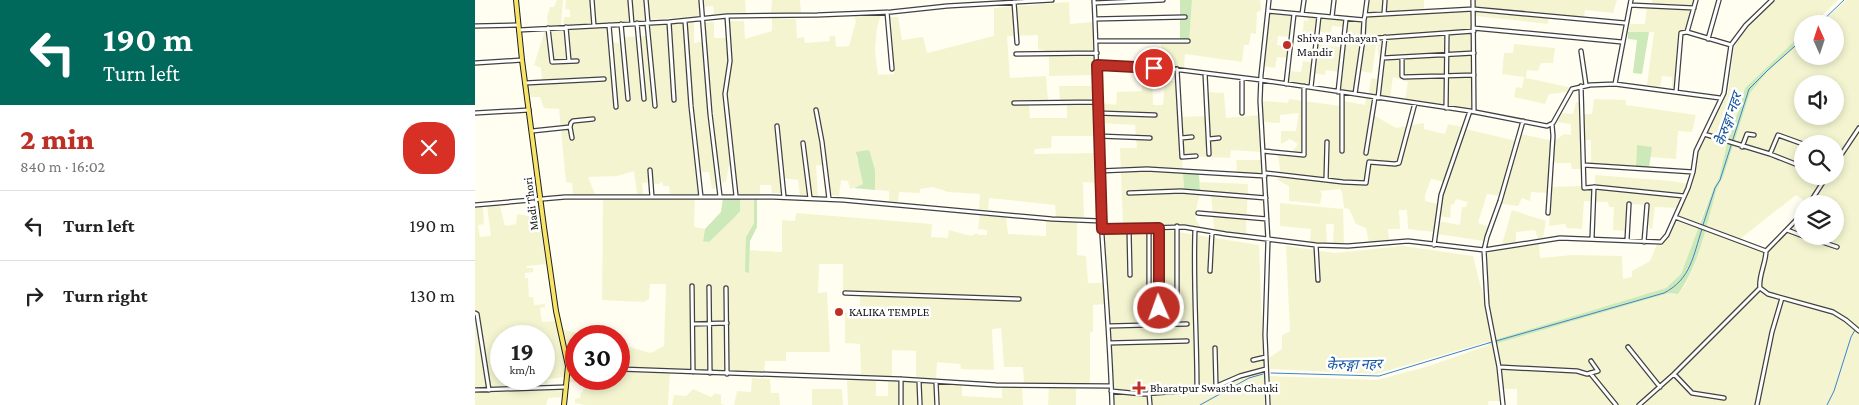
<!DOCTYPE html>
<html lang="en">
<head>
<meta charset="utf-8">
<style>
  :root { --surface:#fff; --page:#f6f6f6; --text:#222; --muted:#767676; --line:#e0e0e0; --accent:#be3026 }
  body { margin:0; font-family:"Crimson Pro","Noto Sans Devanagari",serif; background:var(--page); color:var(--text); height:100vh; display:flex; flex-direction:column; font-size:19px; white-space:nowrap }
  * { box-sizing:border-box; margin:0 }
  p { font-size:16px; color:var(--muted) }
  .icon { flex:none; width:28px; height:28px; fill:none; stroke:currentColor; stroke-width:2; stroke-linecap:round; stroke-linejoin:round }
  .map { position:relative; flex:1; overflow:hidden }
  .panel { display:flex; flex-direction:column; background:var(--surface); width:475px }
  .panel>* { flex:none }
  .hud { background:#00695c; color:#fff; overflow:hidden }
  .needle { width:32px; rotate:357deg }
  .fabs { position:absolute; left:1319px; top:15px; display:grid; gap:10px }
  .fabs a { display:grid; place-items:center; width:50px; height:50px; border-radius:50%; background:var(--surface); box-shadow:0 2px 8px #0003; font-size:25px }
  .speed { position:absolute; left:15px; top:325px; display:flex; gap:10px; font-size:25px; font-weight:700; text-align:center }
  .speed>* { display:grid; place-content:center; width:65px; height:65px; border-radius:50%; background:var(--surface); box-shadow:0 2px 8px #0003; line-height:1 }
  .speed small { font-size:12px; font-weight:400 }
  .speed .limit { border:8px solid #d22; background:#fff; color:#111 }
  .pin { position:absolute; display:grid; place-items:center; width:42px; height:42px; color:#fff; margin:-21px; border:2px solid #fff; border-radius:50%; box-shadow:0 1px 5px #0007 }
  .me { position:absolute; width:55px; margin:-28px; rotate:358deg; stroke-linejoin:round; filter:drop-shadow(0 0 4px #0008) }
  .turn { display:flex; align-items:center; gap:18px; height:105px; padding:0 20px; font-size:22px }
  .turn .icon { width:65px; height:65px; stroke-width:2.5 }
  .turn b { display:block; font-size:35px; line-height:42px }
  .round { display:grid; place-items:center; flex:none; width:52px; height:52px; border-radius:20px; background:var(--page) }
  .summary { display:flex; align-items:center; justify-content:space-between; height:85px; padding:0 20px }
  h1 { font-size:30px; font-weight:800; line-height:38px; color:var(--accent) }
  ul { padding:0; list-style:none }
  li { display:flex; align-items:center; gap:15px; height:70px; padding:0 20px; border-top:1px solid var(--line) }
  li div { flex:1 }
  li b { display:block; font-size:19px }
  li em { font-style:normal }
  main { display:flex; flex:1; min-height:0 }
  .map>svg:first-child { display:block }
  .farmland { fill:#f4f5d0; fill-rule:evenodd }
  .green { fill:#cde9b9 }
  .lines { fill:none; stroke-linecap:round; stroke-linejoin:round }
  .stream { stroke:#3c82cd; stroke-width:1 }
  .minor-casing { stroke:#414141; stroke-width:5.5 }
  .major-casing { stroke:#1f1f1f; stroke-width:6 }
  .minor { stroke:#fff; stroke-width:3 }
  .major { stroke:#f8e567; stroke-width:4 }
  .route-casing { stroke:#7c1f19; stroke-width:12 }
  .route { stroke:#be3026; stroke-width:9 }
  .poi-dot { fill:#be3026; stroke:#fff; stroke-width:2 }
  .labels { text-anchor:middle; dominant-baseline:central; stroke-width:5; stroke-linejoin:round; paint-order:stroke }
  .poi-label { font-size:12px; fill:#0e0e0e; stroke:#fff; text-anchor:start }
  .street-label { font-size:12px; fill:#0e0e0e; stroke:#fff }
  .water-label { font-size:14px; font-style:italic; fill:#1755a0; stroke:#fff }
</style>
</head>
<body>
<main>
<section class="panel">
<div class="hud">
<div class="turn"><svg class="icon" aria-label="left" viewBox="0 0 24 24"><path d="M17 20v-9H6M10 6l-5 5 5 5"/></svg><div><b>190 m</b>Turn left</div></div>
</div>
<div class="summary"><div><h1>2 min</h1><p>840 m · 16:02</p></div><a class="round" style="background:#d93025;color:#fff"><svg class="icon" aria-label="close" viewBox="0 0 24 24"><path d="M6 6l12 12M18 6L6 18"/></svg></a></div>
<ul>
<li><svg class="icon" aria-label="left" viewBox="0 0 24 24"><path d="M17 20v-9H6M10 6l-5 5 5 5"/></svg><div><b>Turn left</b></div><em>190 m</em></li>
<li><svg class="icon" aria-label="right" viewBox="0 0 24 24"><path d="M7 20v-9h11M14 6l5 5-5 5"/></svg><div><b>Turn right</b></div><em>130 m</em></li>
</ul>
</section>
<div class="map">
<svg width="1384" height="405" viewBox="0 0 1384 405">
  <rect width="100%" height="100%" fill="#fffef0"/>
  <path class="farmland" d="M82,0H88L86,26H73L72,17L75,7H79Z
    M91,0H270L271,13L239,15L238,6L225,7V16L88,26L89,17H95V10L90,9Z
    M297,0H325L326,14L296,13Z
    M717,0H785L786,11L782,12L781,34L776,33L774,45H769L767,62L710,54L709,68L686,66V44L714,43Z
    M894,0H949V10L996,7V110L930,100L933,82L918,77L915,97L894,94L896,78L906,80L902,39L897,73L885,71L882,92L862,89L863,72L851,70L850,75L839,73L838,86L813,82L814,71L826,72L828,61L837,62L840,44L830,43V39L827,38L829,20L833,21V16L886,21L891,20ZM857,26L868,27L866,47L843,44L844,32L856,33Z
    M1000,0H1142L1138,13L1110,10L1109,19L1074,16L1073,24L1001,16Z
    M1177,0H1220L1210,30L1203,33L1199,90L1197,87V77L1187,76L1185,87L1172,85L1179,32H1153L1155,24H1170L1172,6L1176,7Z
    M1300,0H1363L1338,24H1328L1327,34L1270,88L1264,109L1253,140L1244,178L1239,187L1224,224L1203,215L1219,174L1223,150L1243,111L1247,100L1253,93L1259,47L1268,33Z
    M1371,0H1384V405H1042V389H1027V401H1014L1013,405H796L795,376L902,380L954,366L1014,345L1012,342L901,374L795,369L794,358L807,349V335L815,331L811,246L860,253L928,246L998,256L1017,331L1014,308L1012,253L1064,244L1065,258L1098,255L1147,256L1148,279L1157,277V271L1175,261L1182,244L1192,238L1200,221H1203L1224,227L1206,274L1191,288L1019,340L1020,344L1194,293L1203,294L1210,285L1219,266L1242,188L1248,177L1275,93L1292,72L1327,40L1328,56H1360V24H1345ZM1328,84H1360V116H1328ZM1328,144H1360V176H1328ZM1321,195L1334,204H1360V236H1328L1327,213L1291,250L1265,239Z
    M594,2L595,24L618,22L621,75L574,76V52L563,49V35L532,36L535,78L571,76L573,100L554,101L555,118H592V100L585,101L584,86H621V136H577L576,148L560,149L559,154L622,153L623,183L608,182L609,218L581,217L580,205L514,198L513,210L504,209L505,194L473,192L458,187L445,189V193L424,192L423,202L414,201V191L400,190V170L395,152L381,156L387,174L388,184L375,189L373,181L366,180L364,196L354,195L351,166L341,165L343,197L325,196L323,180L307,178L308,193H297L296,185H285V195L261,196L257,166H254L251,182L247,183L245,169H243L245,193H243L242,188L237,189L234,172L222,173L224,194H195L194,186H188L187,182H185V184H180L178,182L167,183L168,194H162L159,171L142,176L113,177L120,194L98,195L97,183L91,182L84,109L69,108L65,97H56L53,84L67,83L66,68L59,65L70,30L135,27L136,43L148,42L147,37L174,36V25L219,22V43L230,41L229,23L239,22V38H254L253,21H269L270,39L297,31V18L321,19L322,38L329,37L330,43L355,41L354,36H360L361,47L374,46L381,21L379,16L406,14L402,28L400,50L403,75L419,74L416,17H423L427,40L448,37L452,53L519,36V8Z
    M794,13L818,14L815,37L803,36L802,45L814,46L812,58L802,57L800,68L789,66Z
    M1039,44L1080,48L1078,63H1066L1063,71L1052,70L1051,78L1098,88L1093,92L1074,94L1070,104L1039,97L1041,87L1047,88L1049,77L1027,74L1029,53H1038Z
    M667,70H677L678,105H688L690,81H703L705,117L732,116L731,92L749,93L751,118L784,115L786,152L756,150L755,158L707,156L709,190L725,192L724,182L773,184L771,235L739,230L736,194L725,193L721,210V220L727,229L699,224L648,226L645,148H662L660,125L626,123V103L641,105L642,92L667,91Z
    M891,98L899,99L897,114L921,128L949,123V129L970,134L973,124L988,127L970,182L956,179L950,195V201L963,204L959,232L933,229L932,210H924L925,229H913L914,240L894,242L891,228L881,224L874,209L869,208L867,192L865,189L845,191L847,194L845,204L814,201V186L801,179L806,178L803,154H815L823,144L815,139L806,144V131H821L824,113L805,115V123L788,122L787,101L813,103L814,99L866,106L868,101L890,105Z
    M1119,99L1151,100V105L1221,115L1217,132L1203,131L1201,159L1175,157L1176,147L1162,146L1161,167L1116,164V140H1109V114H1117Z
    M1101,102H1106L1108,169H1097L1096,163H1077L1074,187L1108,186L1210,197L1204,208L1180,207L1177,229L1174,228V205L1154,204L1152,231L1138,230L1139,207H1134L1133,202L1109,201L1107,229L1092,228L1090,224L1074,226L1075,210L1071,209L1072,193L1056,192L1055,201L1047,198L1043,206L1027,204L1046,134L1079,141L1089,134L1096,135V124L1082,122L1087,113L1098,114Z
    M991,129L1041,141L1025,196L1012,194L1003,223L1014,227L1009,241L962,234L963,221L985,225L987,207H991L993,202L981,199L979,204L976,205L975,218L964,216L968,195Z
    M761,160H786L787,174L762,172Z
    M1120,175L1196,181L1214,184L1210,195L1120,186Z
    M220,198L219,227L230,229L228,241L265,213V199H279V223L271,237L274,272L275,250L307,252V220L320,221L321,213L457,224L456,237L473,238L474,230L496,236L502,233L503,235H512V230L503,229L505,215L531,217L533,234L571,236V221L602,222V255L611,256L613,283H628L631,304L618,305V332H615V383H549L548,367H529L526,328L517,329L519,370L486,369L485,364L462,362L461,379L441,378V351L417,350V377L386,376L385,344L370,343V313H385V295L368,294V264H344L343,293L352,292L355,352H311V361H290L289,374L144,367V344L176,353L189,346L191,284H175L174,299L169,302L127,300L128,199Z
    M805,203L868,209L869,244L858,245L859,224H851L852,244L835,242L836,229L805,226Z
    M25,206L30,226L41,224L42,214L64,218L71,264L52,266V268H58V272L50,273V278H53L54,297H58L59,305L70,304V307L65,308L67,322L81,321L91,365L90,377L73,379L72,385L0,388V208L8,207L9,224L3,225L5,237L16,236L12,207ZM26,336H69V379H26Z
    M1037,210L1071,221L1068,238H1063L1060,230L1041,232V244L1026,247Z
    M696,231L784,245L790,405H639L630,233Z
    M87,329L113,336H101V365L94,363Z
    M97,368H101V379H144V371L195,373L193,405H110L100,403V399L105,398L106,392H108L109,383L94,382Z
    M277,378L295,379L296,393H304L305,405H259L262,391L276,392Z
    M372,380H401V396H413V381L487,383V396L523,398H527V386L547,387L548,405H373Z
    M574,387H601V405H573Z
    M88,389V397L73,398L71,405H0V393Z
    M218,389L236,397L240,393L246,395V404L250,405H197L199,395L211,396Z
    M337,389H367L368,405H337Z"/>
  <path class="green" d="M705,0H717L714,43H705Z
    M1153,32H1174L1167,74L1158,73L1162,40L1153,39Z
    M1327,34V40L1292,72L1275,93L1248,177L1242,188C1232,222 1224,266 1203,294L1194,293L1020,344L1019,340L1191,288L1206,274L1239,187L1244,178L1253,140L1264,109L1270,88Z
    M1162,145L1177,147L1174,168L1161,167Z
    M393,150L395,152L400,170V190L379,188L388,184L381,152Z
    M708,173L724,174L725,193L709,190Z
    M248,198L265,199V212L234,242L228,241L230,229L246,212Z
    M279,199H282V227L275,241L274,273L270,272L271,237L279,223Z"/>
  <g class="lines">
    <path class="stream" d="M1344,24L1369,0
      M1228,225L1240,188L1245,180L1274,89L1293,70L1328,39
      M1021,341L1189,293C1216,279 1218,256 1227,229
      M796,373L904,376L1017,342
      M725,405L774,378L788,374
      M1352,405L1359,391L1376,337L1380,330"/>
    <g class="minor-casing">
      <path id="minor" d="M117,0L119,26
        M155,0L157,24
        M171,0L173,23
        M226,0L235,114L245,196
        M619,0C623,73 622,146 626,220C630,282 635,343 637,405
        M998,0L999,112
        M539,2L542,43
        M619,3L688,0
        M1155,5L1219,8
        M793,11L889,20L890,15L998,9L1150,23
        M412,12L417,69
        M827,14L829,0
        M909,14L910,0
        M890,15L892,0
        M252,16L255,61L250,94L261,196
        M857,17L859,0
        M620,19L710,17
        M889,20L888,39L999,31
        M210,21L216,106L226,197
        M194,22L199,100
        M162,23L169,99
        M172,23L180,106
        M146,24L153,99
        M134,25L141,107
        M0,26L43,25
        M91,27L94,61
        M73,28L77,62L102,61
        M998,28L1147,42
        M44,30L194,22L252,16L342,15L416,12L472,6L577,0
        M1212,32L1221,0
        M1233,39L1244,0
        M621,41H713
        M1106,51L1111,85
        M541,54L622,53
        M927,57V76L929,77L999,75
        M908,58L999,53
        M0,63L47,60
        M622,65L698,69L786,80L995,111L1072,126L1078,123L1097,89L1115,85L1140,84L1245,98
        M702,69L707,157L721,156
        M730,73L734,154
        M767,78V113
        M50,83L129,79
        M811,84L819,14
        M1140,84L1156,0
        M1106,86L1109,188L1120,187L1209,196
        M836,87L844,16
        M863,92L871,19
        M867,92V151
        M1201,92L1206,33L1212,32L1256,45
        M880,94L888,39
        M903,98L910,37
        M539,103L623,102
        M971,108L972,33
        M341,110L347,142L354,199
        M0,113L54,110
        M623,113L680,115
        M302,126L309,197
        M95,127L97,138
        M57,131L95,127L96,123L98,121L118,119
        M1229,134L1295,154L1328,167
        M623,136L675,138
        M706,138L717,137
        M734,139L744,138
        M328,143L335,198
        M1267,147L1272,134L1279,135
        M788,151L829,155V86
        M891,153L900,97
        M1295,154L1303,135L1328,144
        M1360,164L1384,128
        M1109,165L1218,172
        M175,170L177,197
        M624,171L672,169L790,176
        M790,173L868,182L891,183L894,162L920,164L924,163L940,103
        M851,180L852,142
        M654,193L706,191L791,198
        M1334,204L1352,176
        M0,205L90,197H298L368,200L577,219L626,221
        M723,213L792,219
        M1073,213L1078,136L1077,124
        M674,228V284
        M627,229L709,227L751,234L841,245L873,246L933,241L1009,250L1085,238L1186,242L1192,235L1213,188L1218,172L1221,151L1249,93L1256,45L1271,25L1297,0
        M654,229L655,275
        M720,229C718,283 722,335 722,389
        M1312,230L1328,236
        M1329,236L1362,247
        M1117,238L1119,187
        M1152,240L1154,204
        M1169,242L1172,205
        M841,245L843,280
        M959,245L966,195L995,111
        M1292,250L1328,213
        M735,271L737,232
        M217,286L218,372
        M234,287L235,373
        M251,288L252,374
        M1285,288L1293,294L1358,312L1371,320L1384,331
        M370,293L544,299
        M702,307V226
        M684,308V228
        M0,313L2,314L14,390
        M218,324L252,323
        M634,326L712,324
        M634,343L712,341
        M1153,347L1185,387
        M740,348L741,386
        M778,360L791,357
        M93,366L101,367
        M1024,367L1102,371L1112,374L1123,371L1116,361
        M144,369L425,379L521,385L636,386
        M1115,373L1141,405
        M1199,374L1217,393L1249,398
        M426,379V405
        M444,381L445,405
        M461,382L462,405
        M0,390L91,387
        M636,391L667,394L735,389L765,376L791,369
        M674,393L675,405
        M793,405L790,335L793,240L785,101L786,75L794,0
        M1028,405L1024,367L1012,305L1009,250L1012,237L1025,201L1048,121
        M1164,405L1199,374L1285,288C1283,277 1291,263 1291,251L1200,217
        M1282,405L1297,332L1307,298"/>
    </g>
    <g class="major-casing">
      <path id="major" d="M41,0L47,60L69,227L81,311L93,366L89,405"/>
    </g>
    <use href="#minor" class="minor"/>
    <use href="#major" class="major"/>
  </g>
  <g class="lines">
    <g class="route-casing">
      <path id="route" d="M679,68L622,65L627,229L684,228V308"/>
    </g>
    <use href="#route" class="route"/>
  </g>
  <g class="poi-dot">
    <circle cx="812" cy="45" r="5"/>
    <circle cx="364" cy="312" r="5"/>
    <path d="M661.5 380.5h5v5h5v5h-5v5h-5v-5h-5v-5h5z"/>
  </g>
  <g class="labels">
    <g class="poi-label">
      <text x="822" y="38">Shiva Panchayan<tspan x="822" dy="14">Mandir</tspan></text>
      <text x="374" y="312">KALIKA TEMPLE</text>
      <text x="675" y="388">Bharatpur Swasthe Chauki</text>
    </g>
    <g class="street-label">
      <text transform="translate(56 204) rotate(-97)">Madi Thori</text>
    </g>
    <g class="water-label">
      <text transform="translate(1253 119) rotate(-71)">केेरुङ्गा नहर</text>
      <text transform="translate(879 364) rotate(-1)">केेरुङ्गा नहर</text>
    </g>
  </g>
</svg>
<div class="fabs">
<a><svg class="needle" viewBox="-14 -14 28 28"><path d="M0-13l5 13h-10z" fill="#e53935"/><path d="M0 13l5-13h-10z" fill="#767676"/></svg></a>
<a><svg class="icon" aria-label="sound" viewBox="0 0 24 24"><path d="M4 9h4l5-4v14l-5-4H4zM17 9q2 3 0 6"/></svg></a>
<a><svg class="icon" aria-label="search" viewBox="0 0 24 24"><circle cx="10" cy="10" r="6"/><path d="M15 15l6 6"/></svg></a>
<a><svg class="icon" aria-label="layers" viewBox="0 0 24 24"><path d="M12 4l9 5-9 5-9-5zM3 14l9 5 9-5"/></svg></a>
</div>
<div class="speed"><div>19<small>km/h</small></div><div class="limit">30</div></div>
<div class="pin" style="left:679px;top:68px;background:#d93025"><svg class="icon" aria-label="arrive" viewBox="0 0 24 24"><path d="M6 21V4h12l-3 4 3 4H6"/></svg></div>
<svg class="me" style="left:684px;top:308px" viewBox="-20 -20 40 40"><circle r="17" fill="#be3026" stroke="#fff" stroke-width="3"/><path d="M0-11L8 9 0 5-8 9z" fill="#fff"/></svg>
</div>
</main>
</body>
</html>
